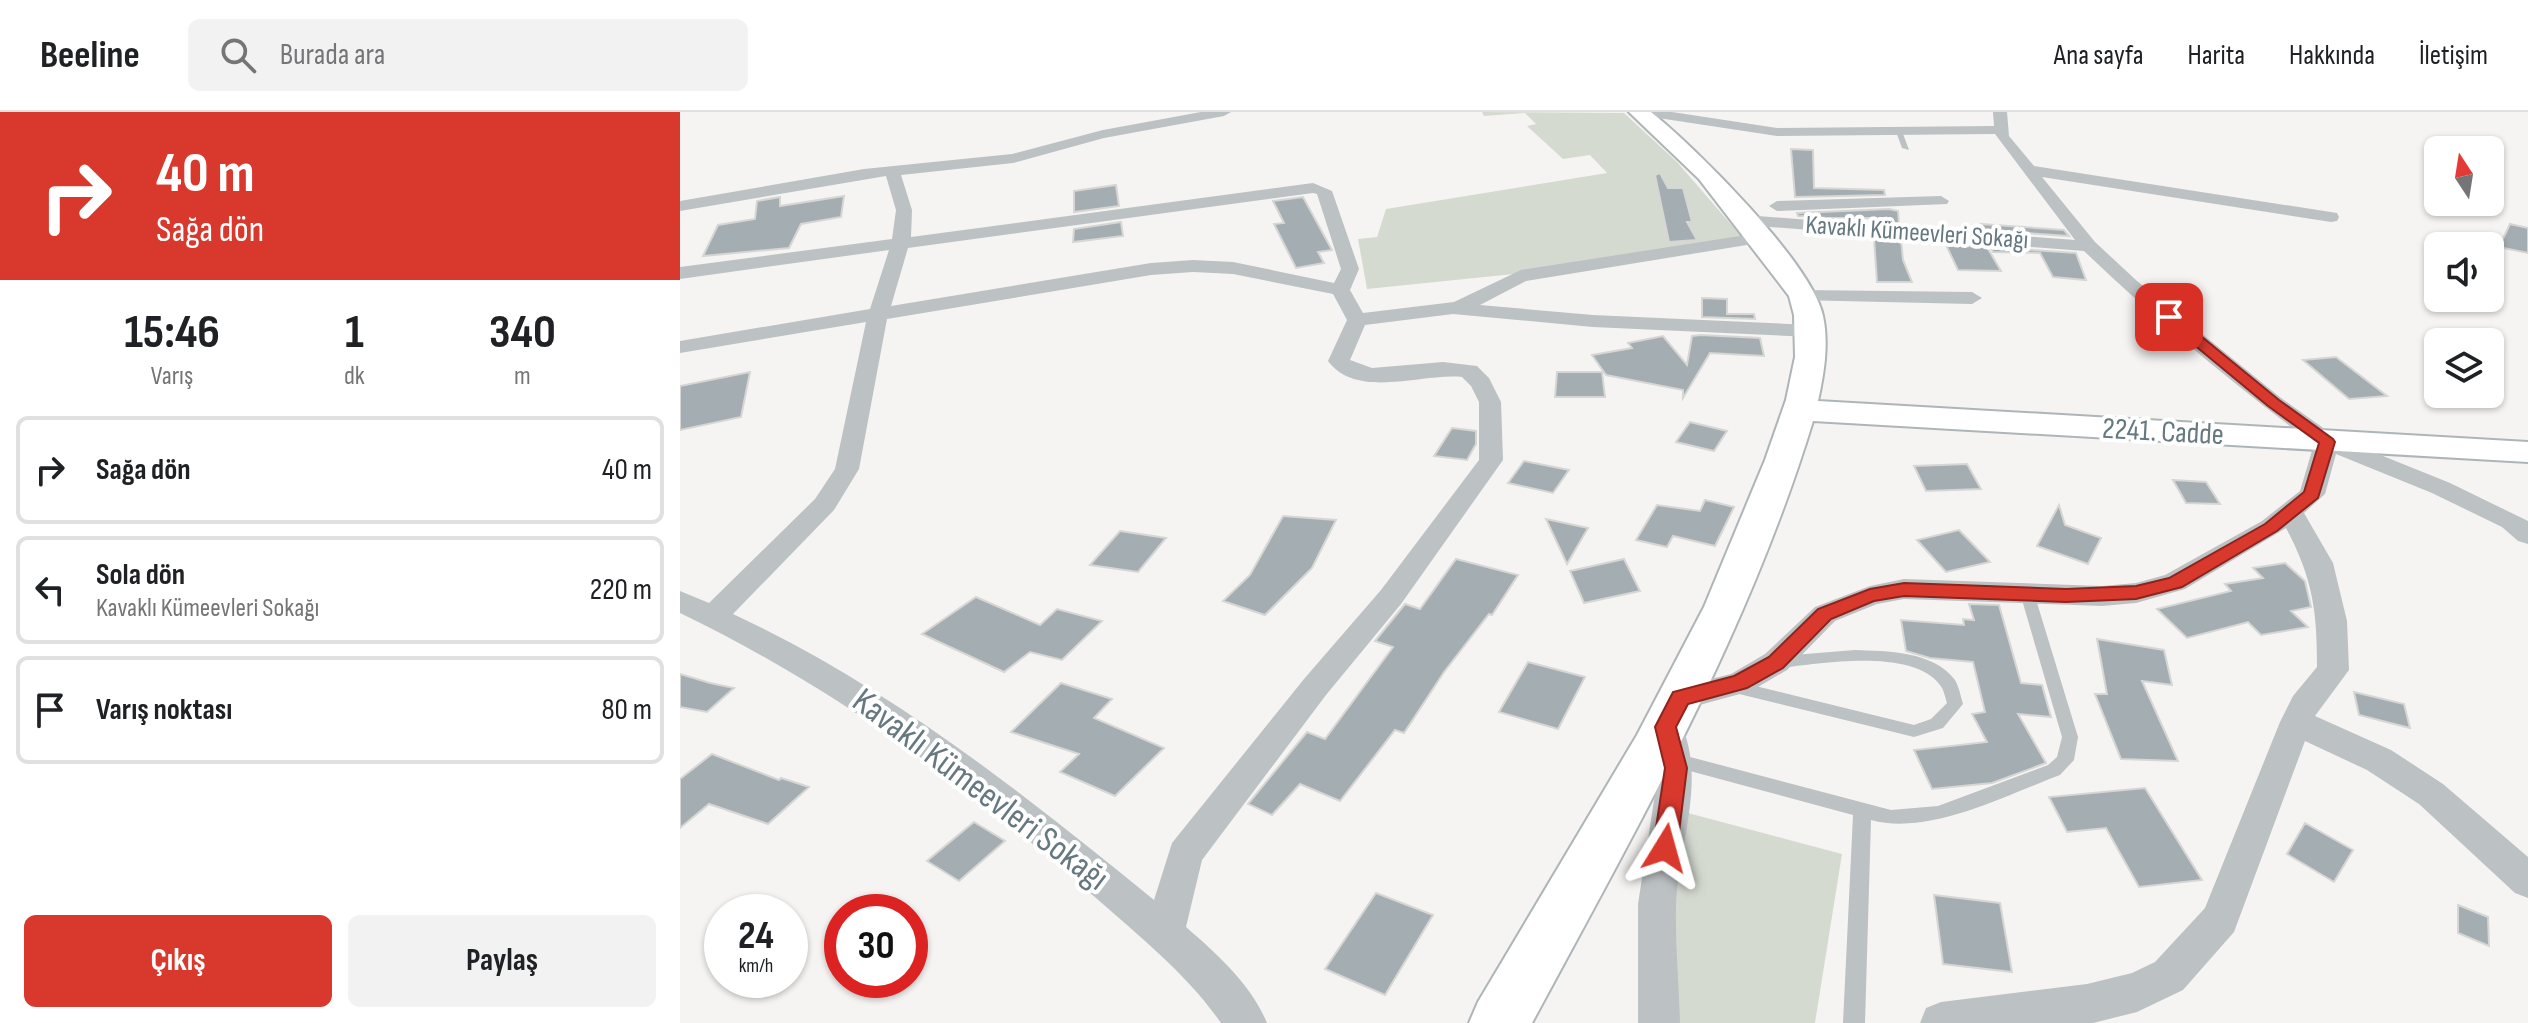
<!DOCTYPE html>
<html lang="tr">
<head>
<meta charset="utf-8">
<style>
  :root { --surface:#fff; --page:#f2f2f2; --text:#202124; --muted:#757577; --line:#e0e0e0; --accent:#d9382d }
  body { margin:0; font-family:"Sofia Sans Condensed",sans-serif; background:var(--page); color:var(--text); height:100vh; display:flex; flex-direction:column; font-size:30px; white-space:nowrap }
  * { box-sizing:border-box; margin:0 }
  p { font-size:26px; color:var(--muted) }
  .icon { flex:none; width:44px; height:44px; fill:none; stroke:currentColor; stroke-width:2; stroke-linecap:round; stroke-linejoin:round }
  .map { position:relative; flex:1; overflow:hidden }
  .sheet { display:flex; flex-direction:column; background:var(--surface); width:680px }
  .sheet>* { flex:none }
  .guide { background:#d9382d; color:#fff; overflow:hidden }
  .needle { width:52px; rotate:348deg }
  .fabs { position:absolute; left:1744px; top:24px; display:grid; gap:16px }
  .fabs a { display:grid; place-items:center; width:80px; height:80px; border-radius:12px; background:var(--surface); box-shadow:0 2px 6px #0004; font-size:40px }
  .speed { position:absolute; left:24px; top:782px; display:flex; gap:16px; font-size:40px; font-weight:700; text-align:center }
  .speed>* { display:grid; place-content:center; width:104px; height:104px; border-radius:50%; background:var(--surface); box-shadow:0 2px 6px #0004; line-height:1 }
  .speed small { font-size:20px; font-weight:400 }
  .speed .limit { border:12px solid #d22; background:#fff; color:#111 }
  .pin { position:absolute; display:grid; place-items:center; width:68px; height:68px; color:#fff; margin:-34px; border-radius:16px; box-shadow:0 4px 12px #0006 }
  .me { position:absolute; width:88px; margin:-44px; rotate:8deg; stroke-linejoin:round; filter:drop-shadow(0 0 6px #0008) }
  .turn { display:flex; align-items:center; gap:28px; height:168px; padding:0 24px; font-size:36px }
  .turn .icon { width:104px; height:104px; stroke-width:2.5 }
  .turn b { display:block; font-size:56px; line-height:68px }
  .eta { display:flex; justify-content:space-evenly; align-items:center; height:136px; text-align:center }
  .eta b { font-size:48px; font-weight:700; line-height:56px }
  .action { display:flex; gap:16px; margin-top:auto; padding:16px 24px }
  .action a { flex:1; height:92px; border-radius:12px; background:var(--accent); color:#fff; font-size:32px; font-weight:700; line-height:92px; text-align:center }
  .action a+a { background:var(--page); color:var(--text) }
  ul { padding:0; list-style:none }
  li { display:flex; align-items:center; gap:24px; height:108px; margin:0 16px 12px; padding:0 8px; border:4px solid var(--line); border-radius:12px }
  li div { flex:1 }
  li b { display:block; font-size:30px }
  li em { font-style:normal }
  header { display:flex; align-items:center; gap:48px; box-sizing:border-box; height:112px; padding:0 40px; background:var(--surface); border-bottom:2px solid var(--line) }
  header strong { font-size:38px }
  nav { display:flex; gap:44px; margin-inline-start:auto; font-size:28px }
  .search { width:560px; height:72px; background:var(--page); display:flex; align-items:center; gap:20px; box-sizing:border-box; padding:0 28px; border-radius:12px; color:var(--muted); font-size:30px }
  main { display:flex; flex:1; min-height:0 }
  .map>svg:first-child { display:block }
  .green { fill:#d5dad1 }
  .building { fill:#a4adb1; stroke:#d6d6d4; stroke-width:2 }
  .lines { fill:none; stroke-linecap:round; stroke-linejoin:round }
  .secondary-casing { stroke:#aeb5b8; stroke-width:4 }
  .lane { fill:#bcc1c3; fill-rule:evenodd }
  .street { fill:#bcc1c3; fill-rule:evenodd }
  .secondary { fill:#fff; fill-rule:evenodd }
  .route { fill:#d9382d; stroke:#8d241d; stroke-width:2 }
  .labels { text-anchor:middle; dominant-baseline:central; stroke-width:8; stroke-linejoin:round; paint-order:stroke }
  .far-street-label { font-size:26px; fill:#667981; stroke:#fff }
  .street-label { font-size:30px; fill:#667981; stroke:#fff }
  .near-street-label { font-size:36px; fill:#667981; stroke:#fff }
</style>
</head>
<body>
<header>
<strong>Beeline</strong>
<div class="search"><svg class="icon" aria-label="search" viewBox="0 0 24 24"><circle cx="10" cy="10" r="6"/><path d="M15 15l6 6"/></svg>Burada ara</div>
<nav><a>Ana sayfa</a><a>Harita</a><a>Hakkında</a><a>İletişim</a></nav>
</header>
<main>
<section class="sheet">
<div class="guide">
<div class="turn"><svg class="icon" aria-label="right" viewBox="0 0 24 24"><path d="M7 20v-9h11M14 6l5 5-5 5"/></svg><div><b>40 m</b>Sağa dön</div></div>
</div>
<div class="eta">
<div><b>15:46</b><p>Varış</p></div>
<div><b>1</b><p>dk</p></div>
<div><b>340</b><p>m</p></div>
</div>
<ul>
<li><svg class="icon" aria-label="right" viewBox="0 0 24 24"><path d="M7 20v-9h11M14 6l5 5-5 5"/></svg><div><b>Sağa dön</b></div><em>40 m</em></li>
<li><svg class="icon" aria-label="left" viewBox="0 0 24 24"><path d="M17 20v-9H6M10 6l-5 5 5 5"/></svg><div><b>Sola dön</b><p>Kavaklı Kümeevleri Sokağı</p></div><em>220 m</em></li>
<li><svg class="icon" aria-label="arrive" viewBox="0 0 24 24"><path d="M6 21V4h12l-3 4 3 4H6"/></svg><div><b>Varış noktası</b></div><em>80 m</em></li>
</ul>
<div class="action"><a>Çıkış</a><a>Paylaş</a></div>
</section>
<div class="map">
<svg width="1848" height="911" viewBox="0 0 1848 911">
  <rect width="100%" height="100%" fill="#f5f4f2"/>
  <path class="green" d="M802,0L944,1L997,50L1062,125L834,162L687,177L678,127L697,125L706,97L927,61L910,43L883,47L847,14L856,12L845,1L804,4Z
    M1008,701L1162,742L1135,911H997L989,811Z"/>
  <path class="building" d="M1111,37L1133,38L1134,76L1204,78L1205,83L1115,85Z
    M980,61L988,76H1003L1012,110H1007L1017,128L989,130L975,63Z
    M436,73L439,94L394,100V79Z
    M164,84L161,105L121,112L109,136L23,144L38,113L75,107L77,89L100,85V94Z
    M623,85L652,138L638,140L644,151L616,156L594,112L604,111L593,89Z
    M1209,97L1218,99L1219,112L1192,110V106H1147L1118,104L1117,101Z
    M441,110L443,124L393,130L394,117Z
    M1301,112L1384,118L1389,124L1304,118Z
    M1830,112L1848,116V141L1819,135Z
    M1194,126L1221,128L1223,148L1232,170H1197Z
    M1266,133L1307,135L1321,159L1278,158Z
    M1311,135L1396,141L1406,168L1373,165L1360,141L1313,140Z
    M1022,186L1047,187V202H1074L1075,207L1022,205Z
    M1021,223L1080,226L1084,244L1030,241L1003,286V278L926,263L912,243L952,236L948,231L983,224L1007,253L1012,224Z
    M1656,245L1707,284L1669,287L1623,248Z
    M70,260L61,305L0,318V274Z
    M877,260H922L925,285H875Z
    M1010,310L1047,319L1034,339L996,330Z
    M772,316L796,319V332L787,348L754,344Z
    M844,349L889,358L873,381L828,371Z
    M1287,352L1301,377L1246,379L1234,354Z
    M1493,368L1526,370L1540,392L1506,391Z
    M1025,388L1054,395L1035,434L993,424L987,435L956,428L977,393L1020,399Z
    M1379,393L1385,413L1421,426L1408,452L1357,434Z
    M603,404L656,408L632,456L585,503L543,489L570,463Z
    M866,407L908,416L887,452Z
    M1279,418L1310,450L1266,460L1237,428Z
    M440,419L486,426L458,460L410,453Z
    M776,447L838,463L812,503L809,502L764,560L724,621L715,618L660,689L620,672L592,703L568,692L627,620L645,627L713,535L695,529L725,492L740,497Z
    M944,447L960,479L904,491L890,459Z
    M1605,451L1625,469L1631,495L1611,499L1628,515L1581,523L1568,510L1507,526L1477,497L1551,479L1545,472L1583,466L1573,456Z
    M296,485L360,513L377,497L422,509L382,548L350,540L324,560L242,522Z
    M1289,492L1319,493L1341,571L1362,573L1371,605L1338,602L1366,651L1312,671L1252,677L1234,638L1307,630L1292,602L1305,600L1293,550L1250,546L1226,539L1221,508L1284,513L1283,507L1294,508Z
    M1417,527L1484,538L1492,573L1462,569L1498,649L1441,647L1415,582H1427Z
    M848,550L905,565L878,617L819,600Z
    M0,562L30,571L54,576L27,600L0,595Z
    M381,571L432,587L414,606L484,636L435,684L380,660L399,642L331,620Z
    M1674,580L1724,592L1730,616L1679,603Z
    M32,642L99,668L101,666L129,675L88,712L29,692L0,716V667Z
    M1465,676L1522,768L1459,775L1426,716L1387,720L1369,685Z
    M294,710L325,729L279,769L247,749Z
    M1625,711L1673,738L1654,770L1607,742Z
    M696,781L753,803L705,883L645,857Z
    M1254,783L1320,791L1332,860L1263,852Z
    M1778,793L1808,805L1809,834L1778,821Z"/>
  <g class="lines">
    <g class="secondary-casing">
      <path id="secondary" d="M949,0H971C1015,35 1132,151 1143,204C1149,232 1144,262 1138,289L1848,330V350L1133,309C1068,522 957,716 852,911H789L798,890L957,623L1024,495L1085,348L1106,288L1115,245L1114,203L1109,184L1019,67Z"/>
    </g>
    <path class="lane" d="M1215,17L1222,19L1229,38L1222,36Z
      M1347,476L1354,481L1398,625L1394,648L1380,663C1324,684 1249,724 1191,708L1185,911H1163L1173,703L995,655L989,653L986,648L989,643L995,641L1211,698L1258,694L1368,653L1377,645L1382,625L1340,481Z
      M1175,538C1206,539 1254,539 1275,568C1279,575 1281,585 1283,592L1263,616L1234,625L1055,581L1049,579L1047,575L1049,571L1055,569L1234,613L1251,607L1267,591C1265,585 1264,578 1260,573C1233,536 1141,551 1101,556L1096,554L1093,550L1096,546L1101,544Z"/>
    <path class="street" d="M521,0H551L544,4L424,26L333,51L221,63L232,98L231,125L633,71L652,79L679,157L670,178L683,201L774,190L841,158L1079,121L1088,126L1085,130L846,169L800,193L913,203L1131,213L1141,219L1131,225L913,215L773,202L685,213L670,248L692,256L763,250L797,254L809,266L821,290L823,348L721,492L646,583L522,748L506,815C537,842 571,872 587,911H541C507,862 460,825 416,786C289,674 153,575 0,501V479L29,491L135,387L155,357L186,210L0,241V229L190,197L209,138L0,167V155L212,127L216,98L206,64L0,99V89L184,57L332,42L423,18ZM633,81L637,82L661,157L654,171L553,150L513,148L471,151L211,194L228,136ZM513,160L553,162L653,182L667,208L648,249C677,288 742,261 782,265L791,274L799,290V348L701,478L624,567L492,731L474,788C343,681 208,574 53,502L154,398L179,357L207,207L471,163Z
      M958,0H992L1097,16L1314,14L1313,0H1327L1329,24L1354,54L1657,101L1659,105L1657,109L1651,110L1362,65L1415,130L1457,169L1601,286L1656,325L1770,371L1848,409V432L1838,429L1822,415L1752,381L1656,342L1645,382L1624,401L1653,451L1667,509L1669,558L1635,604L1711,638L1763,672L1848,745V786L1835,781L1739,692L1687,658L1625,629L1554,820L1503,878L1457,900L1413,911H1240L1246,896L1261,890L1407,872L1452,861L1475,850L1525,796L1600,610L1613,584L1637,555C1637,499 1633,467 1606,416L1505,477L1456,491L1422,494L1224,487L1197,492L1155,509L1107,558L1071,579L1001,598L990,595L985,586L990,577L1051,562L1085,542L1135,495L1190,474L1224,467L1422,474L1456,471L1485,463L1582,409L1620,379L1634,332C1554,273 1476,208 1404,139L1065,113L1056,108L1065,103L1395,128L1315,22L1097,24L965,4Z
      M1261,84L1269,89L1267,92L1097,99L1089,94L1097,89Z
      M1123,178L1292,180L1302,186L1292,192L1116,188L1113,184Z
      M986,602L998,606C1029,664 998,732 996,794C995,833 999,872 1000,911H958V792L979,656L969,615L974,606Z"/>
    <use href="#secondary" class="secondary"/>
  </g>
  <path class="route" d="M1484,202H1494L1599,288L1653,327L1655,330L1638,386L1597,419L1502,475L1456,487L1386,490L1224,484L1194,489L1151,507L1103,556L1067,576L1008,592L996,615L1007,656L997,736L993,744L985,747L976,744L973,736L985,656L975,615L993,580L1054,564L1089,545L1138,497L1190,477L1224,471L1386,477L1456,474L1489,466L1585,412L1624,380L1639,331L1588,294L1484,208Z"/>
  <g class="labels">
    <g class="far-street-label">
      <text transform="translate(1237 121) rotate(4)">Kavaklı Kümeevleri Sokağı</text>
    </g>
    <g class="street-label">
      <text transform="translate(1483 320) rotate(3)">2241. Cadde</text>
    </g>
    <g class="near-street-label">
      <text transform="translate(300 678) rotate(37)">Kavaklı Kümeevleri Sokağı</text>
    </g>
  </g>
</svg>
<div class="fabs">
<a><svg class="needle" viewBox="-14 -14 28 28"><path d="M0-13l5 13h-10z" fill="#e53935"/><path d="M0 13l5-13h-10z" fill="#757577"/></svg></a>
<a><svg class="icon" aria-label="sound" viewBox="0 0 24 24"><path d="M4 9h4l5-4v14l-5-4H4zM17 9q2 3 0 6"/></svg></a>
<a><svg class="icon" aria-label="layers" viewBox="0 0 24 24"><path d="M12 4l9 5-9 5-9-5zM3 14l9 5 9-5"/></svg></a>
</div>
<div class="speed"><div>24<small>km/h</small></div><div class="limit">30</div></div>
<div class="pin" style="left:1489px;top:205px;background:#d93025"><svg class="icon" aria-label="arrive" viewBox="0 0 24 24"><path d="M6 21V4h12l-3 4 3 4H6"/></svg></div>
<svg class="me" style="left:985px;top:736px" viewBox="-20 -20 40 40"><path d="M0-17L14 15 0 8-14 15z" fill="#d9382d" stroke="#fff" stroke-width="4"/></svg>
</div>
</main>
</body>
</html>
